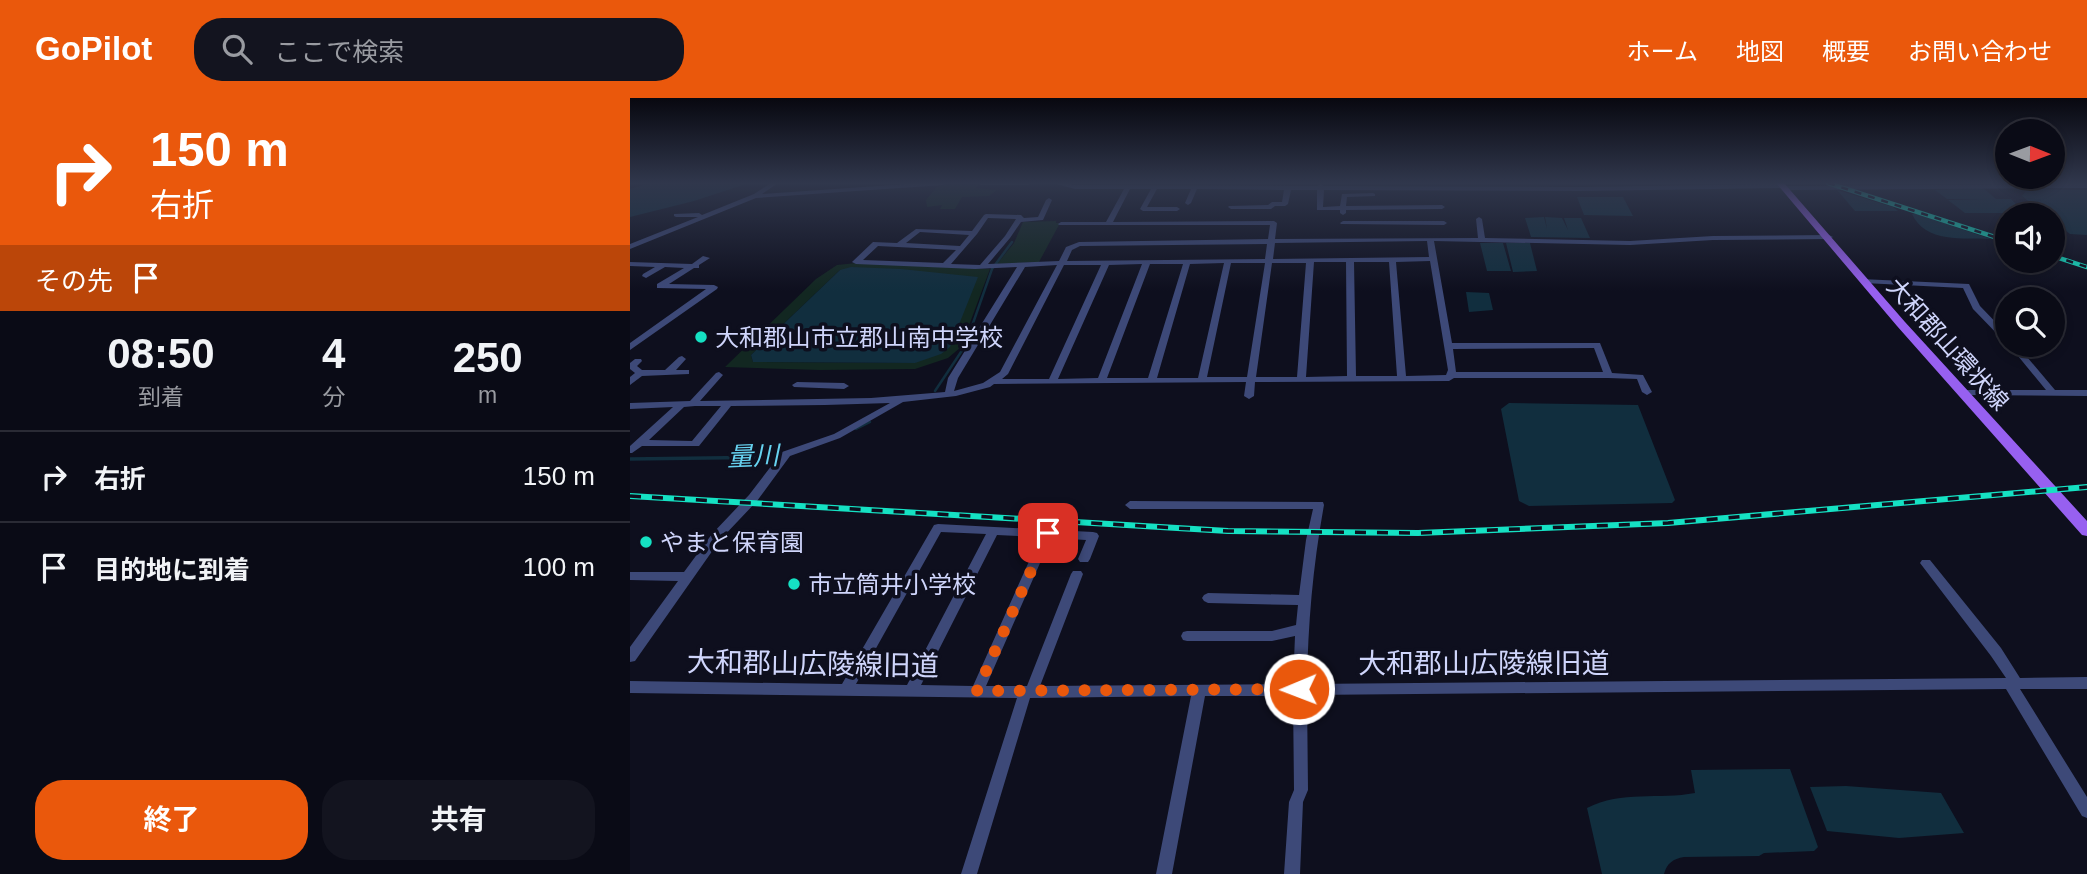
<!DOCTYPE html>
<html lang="ja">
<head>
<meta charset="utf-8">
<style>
  :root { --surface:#0a0b16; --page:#13141f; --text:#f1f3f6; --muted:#999ba1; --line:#2a2b35; --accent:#ea580c }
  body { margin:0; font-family:Arial,"Noto Sans JP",sans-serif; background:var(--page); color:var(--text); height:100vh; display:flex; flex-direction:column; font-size:26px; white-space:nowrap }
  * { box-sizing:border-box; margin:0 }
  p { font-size:23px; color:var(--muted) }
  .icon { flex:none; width:38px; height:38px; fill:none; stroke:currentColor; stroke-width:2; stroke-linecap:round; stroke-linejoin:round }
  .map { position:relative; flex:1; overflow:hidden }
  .side { display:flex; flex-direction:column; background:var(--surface); width:630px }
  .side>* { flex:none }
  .top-card { background:#ea580c; color:#fff; overflow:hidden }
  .needle { width:46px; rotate:91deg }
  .tools { position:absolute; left:1365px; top:21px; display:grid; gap:14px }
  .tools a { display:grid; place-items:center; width:70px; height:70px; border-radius:50%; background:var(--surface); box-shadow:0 4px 10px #0003,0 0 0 2px var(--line); font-size:35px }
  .pin { position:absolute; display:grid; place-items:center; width:60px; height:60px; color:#fff; margin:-30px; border-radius:14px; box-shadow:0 4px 10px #0006 }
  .me { position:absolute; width:77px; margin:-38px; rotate:269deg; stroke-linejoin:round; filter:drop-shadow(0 0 5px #0008) }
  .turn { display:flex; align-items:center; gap:24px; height:147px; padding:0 35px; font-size:32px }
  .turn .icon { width:91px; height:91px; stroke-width:2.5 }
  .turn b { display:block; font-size:49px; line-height:60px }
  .then { display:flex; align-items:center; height:66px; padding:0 35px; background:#0003; gap:14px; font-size:26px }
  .eta { display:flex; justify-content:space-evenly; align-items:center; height:119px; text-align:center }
  .eta b { font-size:42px; font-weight:700; line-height:49px }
  .cta { display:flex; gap:14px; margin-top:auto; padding:14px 35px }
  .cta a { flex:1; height:80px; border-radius:28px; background:var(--accent); color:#fff; font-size:28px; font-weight:700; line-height:80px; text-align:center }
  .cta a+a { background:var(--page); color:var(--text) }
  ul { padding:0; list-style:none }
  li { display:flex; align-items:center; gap:21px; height:91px; padding:0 35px; border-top:2px solid var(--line) }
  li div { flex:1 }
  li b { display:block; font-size:26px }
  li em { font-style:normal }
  header { display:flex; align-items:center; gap:42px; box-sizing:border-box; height:98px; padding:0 35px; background:var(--accent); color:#fff }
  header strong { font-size:33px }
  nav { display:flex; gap:38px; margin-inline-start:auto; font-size:24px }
  .search { width:490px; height:63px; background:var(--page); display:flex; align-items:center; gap:18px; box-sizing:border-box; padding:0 24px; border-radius:28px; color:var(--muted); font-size:26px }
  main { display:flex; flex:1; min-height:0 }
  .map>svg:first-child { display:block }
  .green { fill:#122721; fill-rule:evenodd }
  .water { fill:#112e3e }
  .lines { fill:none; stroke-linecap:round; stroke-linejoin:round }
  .stream-far1 { stroke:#112e3e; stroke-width:2.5 }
  .stream { stroke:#112e3e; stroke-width:3.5 }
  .minor { fill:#3d4978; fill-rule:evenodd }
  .major { fill:#9760f0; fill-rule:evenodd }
  .rail-far1-casing { stroke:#15e1c3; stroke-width:4.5 }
  .rail-casing { stroke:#15e1c3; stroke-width:6 }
  .rail-far1 { stroke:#0e0f1e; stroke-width:2.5; stroke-dasharray:7; stroke-linecap:butt }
  .rail { stroke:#0e0f1e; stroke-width:3.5; stroke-dasharray:11; stroke-linecap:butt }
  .route { stroke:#ea580c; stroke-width:12; stroke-dasharray:0 21.6 }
  .poi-dot { fill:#15e1c3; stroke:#0e0f1e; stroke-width:2.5 }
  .labels { text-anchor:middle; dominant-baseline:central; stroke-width:7; stroke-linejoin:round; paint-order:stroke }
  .poi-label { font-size:24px; fill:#cfd5fb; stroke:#0e0f1e; text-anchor:start }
  .street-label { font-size:24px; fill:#cfd5fb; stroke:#0e0f1e }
  .water-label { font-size:26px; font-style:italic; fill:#67d3f1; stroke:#0e0f1e }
  .near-street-label { font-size:28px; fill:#cfd5fb; stroke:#0e0f1e }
</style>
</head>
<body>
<header>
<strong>GoPilot</strong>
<div class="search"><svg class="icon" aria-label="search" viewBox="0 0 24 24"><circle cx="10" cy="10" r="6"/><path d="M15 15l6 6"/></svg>ここで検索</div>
<nav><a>ホーム</a><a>地図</a><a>概要</a><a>お問い合わせ</a></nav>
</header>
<main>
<section class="side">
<div class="top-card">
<div class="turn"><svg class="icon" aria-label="right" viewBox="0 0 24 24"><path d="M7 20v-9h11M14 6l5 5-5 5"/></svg><div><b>150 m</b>右折</div></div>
<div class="then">その先<svg class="icon" aria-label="arrive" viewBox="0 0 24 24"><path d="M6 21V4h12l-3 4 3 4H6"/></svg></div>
</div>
<div class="eta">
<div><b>08:50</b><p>到着</p></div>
<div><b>4</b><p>分</p></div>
<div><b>250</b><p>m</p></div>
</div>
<ul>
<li><svg class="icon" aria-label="right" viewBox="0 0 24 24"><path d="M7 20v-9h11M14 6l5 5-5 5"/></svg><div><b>右折</b></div><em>150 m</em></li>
<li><svg class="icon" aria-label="arrive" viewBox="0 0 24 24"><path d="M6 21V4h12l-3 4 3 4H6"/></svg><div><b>目的地に到着</b></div><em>100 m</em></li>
</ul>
<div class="cta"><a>終了</a><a>共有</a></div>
</section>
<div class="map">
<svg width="1457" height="776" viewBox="0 0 1457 776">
  <rect width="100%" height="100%" fill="#0e0f1e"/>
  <path class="green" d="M316,85L350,86L345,90L367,92L359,98L332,99L325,111H310L312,107L297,109L296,102L306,90Z
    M426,123V125H430L409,164L367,166L384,145L393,124Z
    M226,165L360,171L331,249L318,260L285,271L190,272L95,269L186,181L207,167ZM210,172L286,265L123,264L121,257Z"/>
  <path class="water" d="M21,85H119L64,103L0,119V91Z
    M1353,90L1366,101H1381L1395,115H1335L1318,102L1355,101H1317L1305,92Z
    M1398,91L1457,92V137L1440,136L1423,123V117H1416L1392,98Z
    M1207,92L1263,109L1268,113H1225Z
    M947,99H993L1003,118L954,117Z
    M1282,116H1287L1361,141C1334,140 1295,145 1282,116Z
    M914,119L917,131L915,119L932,120L938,132L934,120H951L960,140L901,139L895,120Z
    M850,145H873L881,173H857Z
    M876,145H900L907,173L883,174Z
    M221,169L271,171L348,179L320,249L311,256L285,265L123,264L121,257L210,172Z
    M836,194L859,195L863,212L839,214Z
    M879,305L1008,307L1045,402L1042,405L899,408L889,403L871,311Z
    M1160,671L1188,749L1184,753L1134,755L1129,758L1054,759C1043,761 1037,765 1034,776H972L957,710C992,692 1029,702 1065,695L1061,672Z
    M1216,688L1311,695L1334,735L1269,740L1197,733L1180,689Z"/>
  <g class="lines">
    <path class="stream-far1" d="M305,293L335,248L362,171L382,144
      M226,331L240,324"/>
    <path class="stream" d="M0,361L151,359"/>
    <path class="minor" d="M141,85H148L132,96L292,85H316L313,87L126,100L0,151V146L68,119H46L44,118V116L69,115L72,117L124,96Z
      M347,85H402L399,87H350Z
      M423,85H433L445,87L688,88L691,86L694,88L950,89L1153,86L1156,88L1457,86V90L1155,92L1152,90L950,93L694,92L693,109L710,108L712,96L743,95L745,96V98L717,99L716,108L812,107L815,109L812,111L716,112V115L713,117L710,115V112H687V92H661L658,106L655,108H645L641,111H601L598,109L599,108L638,107L642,104H652L654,92L567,91L561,105L558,107L555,105L561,91H527L517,109H547L550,111L547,113H513L510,111L521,91H500L483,124L644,123L647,125L645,141L848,140L846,121L849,119L852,121L855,140L1000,143L1083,138L1199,137L1203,139L1199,141L1083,142L1000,147L804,143L822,245H970L982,275L1013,277L1022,294L1017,297L1012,294L1007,281L978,280H824L819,283L625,284L624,298L619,301L614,298L616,284L364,286L360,289L326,298L273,304L210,340L160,358L127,403L90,442L5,563L0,564V549L48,483L0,482V474H54L82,436L119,397L152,354L204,336L260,305L195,307L101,308L69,348H12L2,355H0V348L43,309L0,311V305L60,303L86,275L89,274L93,277L70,303L241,300L315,294L318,280L387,169L345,171L226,166L222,164L243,144L267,145L286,131L342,133L354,117L356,116L391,117L394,120L408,119L416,102L419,100L422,102L413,122L391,124L380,140L358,166L429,163L436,149L449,144L638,141L640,127H429L428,126L431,124H476L494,91H445ZM358,120L386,121L375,138L350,167L321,166L347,136ZM290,134L339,137L330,148L276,145ZM797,143L799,159L643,161L645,145ZM637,146L635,161L437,163L442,152L450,148ZM248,148L326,152L313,165L233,162ZM800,163L818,272L816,277L776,278L766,164ZM684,164H716L717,278L676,279ZM724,164H759L767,278H726ZM594,165L568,280H527L560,166ZM601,165H635L617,279H577ZM642,165H676L667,279H626ZM512,166L468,280L428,281L479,167ZM520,166H553L518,280H477ZM427,167L370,274L353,285L324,293L328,280L395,169ZM434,167H471L419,281H372L378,276ZM964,250L973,274H826L823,251ZM65,308H91L62,343L19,342L54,309Z
      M713,123H814L817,125L814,127L711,126L710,125Z
      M73,158L80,160L69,167V170H64L39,186L84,187L88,189L87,191L0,252V245L76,191L27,190V186L54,170L35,169L16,180L12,178L13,176L25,169L0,168V164L62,166Z
      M1231,181L1339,186L1350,208L1377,236V243H1374L1343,211L1333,190L1234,185L1230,183Z
      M1379,247H1387L1425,292H1457V298L1330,297L1328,295L1330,293L1333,292H1416Z
      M52,258L56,261L46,272H59V276L12,278L0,287V279L5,275L0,271V265L5,261H11L12,263L7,268L12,272H35L49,259Z
      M167,284L214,285L219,288L214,291L164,289L162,287Z
      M500,403L693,404L694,407C683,467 678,525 677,586L1376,580L1361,558L1290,465L1292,462H1300L1371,550L1390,580L1457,579V591H1390L1457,699V720L1452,718L1376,591L677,597L678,692L673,704L670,776H654L659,704L664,692L663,598H575L542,776H526L561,598L400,600L347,776H331L387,600L0,595V583L212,586L304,427L308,426L463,434L467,435L469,438L460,461L458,464H450L448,461L456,442L421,440L356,588H397L441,476L443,473H451L453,476L410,588L663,586L665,538L642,543H557L553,542L551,538L553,534L557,533H642L666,527L668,507L578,505L574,503L572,500L574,497L578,495L669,497L676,442L683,411H500L495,407ZM311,434L356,436L277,587L226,586ZM367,437L410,439L343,588L291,587Z"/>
    <path class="major" d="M1146,85H1154L1275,224L1457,423V438L1452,437L1267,228Z"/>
    <g class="rail-far1-casing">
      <path id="rail-far1" d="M1198,85L1377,143
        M1423,158L1457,169"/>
    </g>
    <g class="rail-casing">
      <path id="rail" d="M0,398L598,433L788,435L1038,425L1457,389"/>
    </g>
    <use href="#rail-far1" class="rail-far1"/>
    <use href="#rail" class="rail"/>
  </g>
  <linearGradient id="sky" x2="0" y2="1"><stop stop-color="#080810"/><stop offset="0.44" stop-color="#30374c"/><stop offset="1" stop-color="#30374c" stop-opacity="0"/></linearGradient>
  <rect width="1457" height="193" fill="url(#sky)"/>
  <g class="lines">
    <path class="route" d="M418,435L347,593L669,591"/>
  </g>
  <g class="poi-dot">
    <circle cx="71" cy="239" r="7"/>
    <circle cx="16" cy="444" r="7"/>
    <circle cx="164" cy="486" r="7"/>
  </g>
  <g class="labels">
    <g class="poi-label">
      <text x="85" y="239">大和郡山市立郡山南中学校</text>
      <text x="30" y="444">やまと保育園</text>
      <text x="178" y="486">市立筒井小学校</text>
    </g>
    <g class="street-label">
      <text transform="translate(1318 246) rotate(48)">大和郡山環状線</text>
    </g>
    <g class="water-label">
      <text transform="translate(123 358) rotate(-2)">量川</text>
    </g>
    <g class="near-street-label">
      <text x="854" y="565">大和郡山広陵線旧道</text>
      <text transform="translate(183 566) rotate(1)">大和郡山広陵線旧道</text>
    </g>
  </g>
</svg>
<div class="tools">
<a><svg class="needle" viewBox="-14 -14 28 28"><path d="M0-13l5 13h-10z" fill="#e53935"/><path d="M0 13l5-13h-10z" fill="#999ba1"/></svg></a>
<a><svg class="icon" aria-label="sound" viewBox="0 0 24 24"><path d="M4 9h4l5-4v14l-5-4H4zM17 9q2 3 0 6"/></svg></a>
<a><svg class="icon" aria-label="search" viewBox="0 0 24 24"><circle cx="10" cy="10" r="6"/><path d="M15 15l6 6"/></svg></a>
</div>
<div class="pin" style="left:418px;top:435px;background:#d93025"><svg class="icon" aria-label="arrive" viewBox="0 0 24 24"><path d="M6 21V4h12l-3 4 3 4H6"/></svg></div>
<svg class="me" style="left:669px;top:591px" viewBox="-20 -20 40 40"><circle r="17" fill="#ea580c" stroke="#fff" stroke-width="3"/><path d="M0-11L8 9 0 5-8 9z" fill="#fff"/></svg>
</div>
</main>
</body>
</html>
